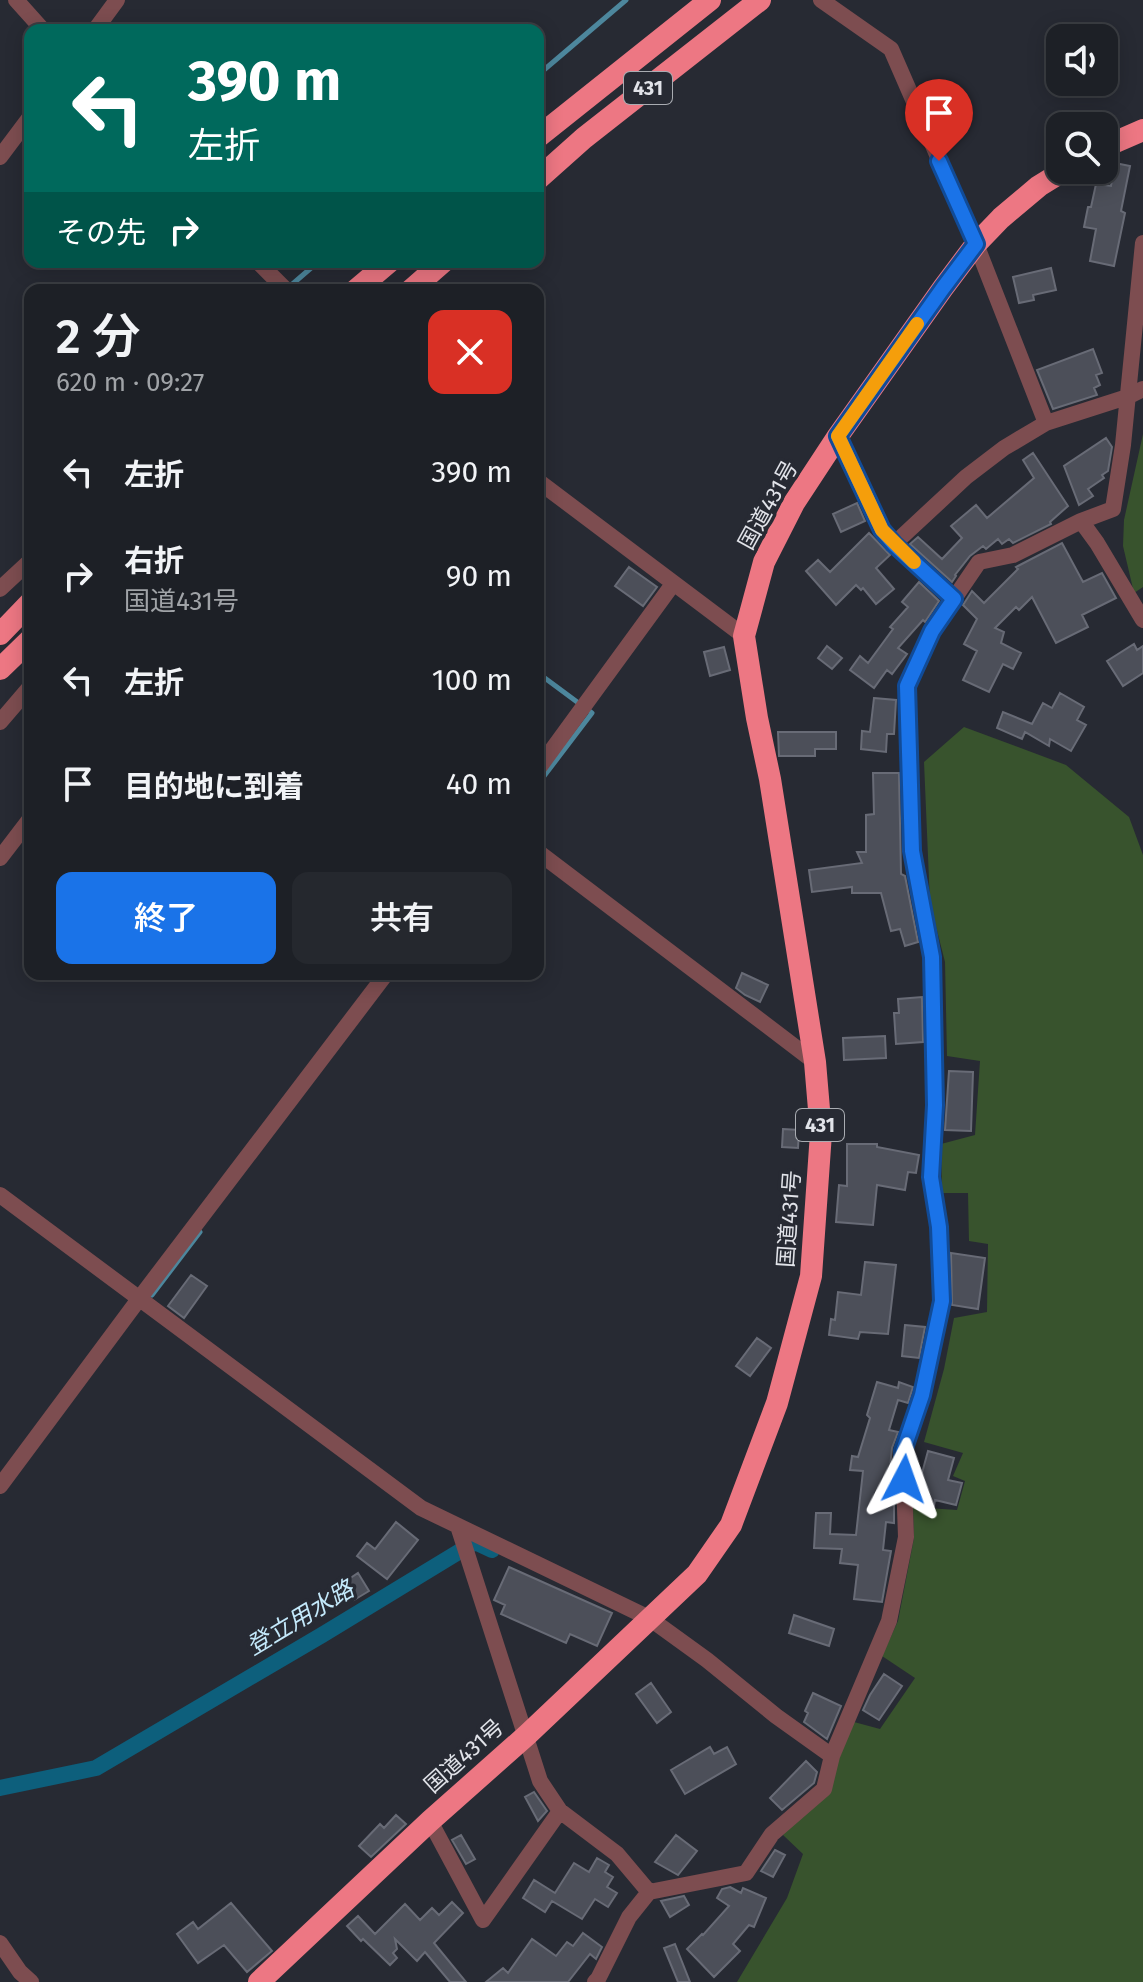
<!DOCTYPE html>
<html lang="ja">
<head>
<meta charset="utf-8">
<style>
  :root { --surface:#1d2026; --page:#25282e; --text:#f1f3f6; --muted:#a0a3a7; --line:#3b3e43; --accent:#1a73e8 }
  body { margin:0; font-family:"Fira Sans","Noto Sans JP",sans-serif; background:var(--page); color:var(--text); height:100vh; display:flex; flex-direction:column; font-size:30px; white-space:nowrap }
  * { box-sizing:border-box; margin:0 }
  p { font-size:26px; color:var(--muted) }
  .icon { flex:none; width:44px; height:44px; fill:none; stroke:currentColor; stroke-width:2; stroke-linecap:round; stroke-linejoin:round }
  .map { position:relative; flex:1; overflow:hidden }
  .side { position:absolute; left:24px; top:284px; width:520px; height:696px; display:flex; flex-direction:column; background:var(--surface); border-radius:16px; box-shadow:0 4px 20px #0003,0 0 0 2px var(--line) }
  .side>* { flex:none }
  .top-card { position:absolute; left:24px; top:24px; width:520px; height:244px; border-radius:16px; box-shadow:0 4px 20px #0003,0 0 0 2px var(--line); background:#00695c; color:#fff; overflow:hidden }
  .controls { position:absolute; left:1046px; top:24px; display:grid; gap:16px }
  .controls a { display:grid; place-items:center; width:72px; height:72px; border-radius:16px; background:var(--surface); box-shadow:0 4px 20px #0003,0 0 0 2px var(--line); font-size:40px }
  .pin { position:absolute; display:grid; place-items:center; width:68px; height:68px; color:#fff; margin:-82px -34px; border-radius:50% 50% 50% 0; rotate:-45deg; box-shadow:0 0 8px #0007 }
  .pin .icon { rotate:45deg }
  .me { position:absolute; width:88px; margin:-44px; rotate:4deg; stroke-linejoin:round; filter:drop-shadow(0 0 6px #0008) }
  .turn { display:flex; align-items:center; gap:28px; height:168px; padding:0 32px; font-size:36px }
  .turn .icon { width:104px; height:104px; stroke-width:2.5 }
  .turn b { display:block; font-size:56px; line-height:68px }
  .then { display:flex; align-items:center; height:76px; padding:0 32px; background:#0003; gap:16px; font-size:30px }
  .round { display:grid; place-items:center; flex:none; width:84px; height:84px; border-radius:16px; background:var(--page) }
  .head { display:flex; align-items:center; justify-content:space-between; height:136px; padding:0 32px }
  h1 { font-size:48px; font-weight:600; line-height:60px }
  .primary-button { display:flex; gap:16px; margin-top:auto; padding:16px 32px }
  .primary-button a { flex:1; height:92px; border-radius:16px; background:var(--accent); color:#fff; font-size:32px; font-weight:600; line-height:92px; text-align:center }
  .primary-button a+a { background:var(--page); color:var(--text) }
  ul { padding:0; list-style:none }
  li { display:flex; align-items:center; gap:24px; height:104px; padding:0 32px }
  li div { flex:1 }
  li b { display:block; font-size:30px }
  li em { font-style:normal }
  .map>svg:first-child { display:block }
  .green { fill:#38532d }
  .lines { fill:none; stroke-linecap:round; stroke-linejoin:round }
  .stream { stroke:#4d879d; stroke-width:5 }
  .canal { stroke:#0d5f7c; stroke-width:16 }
  .building { fill:#4c4f59; stroke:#686b76; stroke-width:2 }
  .minor { stroke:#7d4d50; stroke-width:16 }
  .highway { stroke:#ed7783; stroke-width:22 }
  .route-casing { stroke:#114b97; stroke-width:20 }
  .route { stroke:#1a73e8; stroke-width:14 }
  .slow { stroke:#f59e0b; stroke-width:14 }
  .labels { text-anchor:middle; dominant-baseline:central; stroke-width:7; stroke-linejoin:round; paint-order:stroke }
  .shield { fill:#272a33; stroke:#a9acb2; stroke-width:2 }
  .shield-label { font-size:20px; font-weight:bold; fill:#e1e3e9 }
  .street-label { font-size:22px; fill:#e1e3e9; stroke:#272a33 }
  .water-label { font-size:24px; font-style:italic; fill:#c4e9fb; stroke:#272a33 }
</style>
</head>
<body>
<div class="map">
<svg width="1143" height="1982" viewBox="0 0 1143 1982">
  <rect width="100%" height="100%" fill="#272a33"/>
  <path class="green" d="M1143,434V587L1134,593L1123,546L1124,520Z
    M964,727L1066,765L1129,817L1143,855V1982H737L787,1898L803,1854L783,1835L839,1758L854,1722L880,1729L915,1678L882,1656L898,1621L914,1538L913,1507L957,1510L965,1481L953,1476L963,1453L924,1442L944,1369L954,1318L987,1312L988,1244L969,1241L968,1193H942L941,1144L975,1135L980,1061L947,1056L945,962L930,903L924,762Z"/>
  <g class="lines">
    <path class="stream" d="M538,75L626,0
      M289,287L318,262
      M538,673L592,713L538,784
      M152,1295L200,1232"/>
    <path class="canal" d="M0,1788L96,1768L322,1635L475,1542L492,1550"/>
  </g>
  <path class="building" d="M1115,163L1130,166L1121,211L1125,213L1114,266L1090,261L1096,229L1084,227L1088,207H1091L1096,184L1111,186Z
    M1051,268L1056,290L1033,295L1034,300L1019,303L1013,277Z
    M1093,349L1102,373L1096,375L1100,385L1094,388L1097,395L1053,409L1037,370Z
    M1106,438L1112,447L1108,471L1102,475L1104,478L1088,489L1093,496L1079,505L1064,466Z
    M1033,453L1068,506L1050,522L1051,524L1013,543L1009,539L1002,544L998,539L986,549L983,546L970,556L955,575L956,576L952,582L910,544L918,537L942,559L962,538L951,526L976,505L987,518L1034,478L1023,460Z
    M857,503L865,521L841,532L833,514Z
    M869,533L890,555L876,568L894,589L876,604L863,588L861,590L856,585L836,605L806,571L818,560L830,572Z
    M1062,543L1083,582L1102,573L1116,598L1082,615L1088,627L1056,643L1032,597L1019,610L1016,607L995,628L1004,632L1001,643L1021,653L1013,669L1003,664L989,692L963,680L977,651L964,644L977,619L963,605L972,591L984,603L1018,569L1016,567Z
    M629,567L657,587L643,606L615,586Z
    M919,582L939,601L925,622L923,620L898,648L907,654L892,674L887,670L874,688L850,670L860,656L868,663L893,629L890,627L908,607L902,602Z
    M1134,644L1137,650L1143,646V673L1123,686L1107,661Z
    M827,646L842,658L832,669L818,658Z
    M724,647L730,670L710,676L704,652Z
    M1060,693L1084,707L1077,720L1086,725L1071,751L1050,739L1049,746L1025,732L1022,739L997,728L1003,712L1032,724L1043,703L1052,708Z
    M874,698L896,700L894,734H887L886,752L861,749L862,731L870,732Z
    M778,732H836V749H815V756H779Z
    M873,773H899L901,874L905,876L918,942L905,946L900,929L891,931L881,893H852V887L812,892L809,870L862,863L857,852H866V815L874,814Z
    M742,973L768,985L760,1002L745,995L736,988Z
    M922,997L923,1042L896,1044L894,1013H899L898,999Z
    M885,1036L886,1058L844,1060L843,1038Z
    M949,1071L973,1072L971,1131L945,1130Z
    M783,1129L799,1130L798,1148L782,1147Z
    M847,1144H877V1147L919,1155L916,1173L908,1172L905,1190L877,1185L873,1225L836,1222L839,1185L847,1186Z
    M951,1253L985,1258L978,1309L952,1305Z
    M865,1262L896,1265L888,1334L860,1332L858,1339L829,1335L831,1319L835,1320L838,1292L861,1295Z
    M191,1275L207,1286L184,1318L168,1306Z
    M905,1325L925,1327L919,1358L902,1356Z
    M757,1338L771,1348L750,1376L736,1366Z
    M877,1382L898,1388L899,1382L913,1387L908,1403L898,1400L889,1430L898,1432L892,1448L887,1496H894V1523L886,1522L883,1550L891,1551L882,1602L854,1599L858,1565L840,1563L842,1549L814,1548L816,1513H831L830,1534L856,1535L863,1471L850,1470L852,1456L858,1457L870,1418L867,1415Z
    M928,1451L954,1458L948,1480L962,1483L956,1505L935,1500L934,1506L916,1501L915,1483L919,1484Z
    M396,1522L418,1540L387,1579L357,1556L367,1543L375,1549Z
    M509,1567L612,1613L597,1646L570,1634L566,1643L501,1614L505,1605L494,1600Z
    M358,1573L369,1591L354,1600L343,1583Z
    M794,1615L834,1629L829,1646L789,1633Z
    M884,1674L902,1686L879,1720L863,1710L870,1695Z
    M651,1683L671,1712L657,1723L636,1694Z
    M813,1693L841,1706L827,1739L804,1722L808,1713L805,1711Z
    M710,1747L714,1754L727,1747L736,1764L685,1794L671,1770Z
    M806,1761L817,1772L814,1783L782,1810L770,1798Z
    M534,1792L547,1811L538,1821L525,1797Z
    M396,1815L406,1824L371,1857L359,1846L380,1824L384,1828Z
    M461,1835L475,1859L466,1864L452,1840Z
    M676,1835L697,1851L678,1875L655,1862Z
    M775,1850L785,1855L773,1877L761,1871Z
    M597,1858L609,1865L605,1872L613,1877L607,1887L617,1893L608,1907L595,1899L582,1919L552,1901L545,1912L523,1898L534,1880L555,1893L574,1863L589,1872Z
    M730,1887L741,1893L743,1888L766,1898L754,1927L749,1925L733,1944L740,1951L714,1977L687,1949L702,1934L703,1935L729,1906L717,1898L722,1889Z
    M684,1896L689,1905L670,1917L661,1901Z
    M452,1902L463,1913L434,1943L466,1982H450L425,1952L417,1961L395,1939L397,1949L393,1953L397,1958L390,1965L363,1939L361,1941L347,1926L358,1916L375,1934L405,1904L420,1920L432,1908L439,1915Z
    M231,1903L272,1951L247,1972L224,1945L198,1963L177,1934L193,1922L198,1929Z
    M583,1933L602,1947L596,1959L590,1954L568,1982H486L503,1968L508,1973L532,1939L556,1956L567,1942L573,1946Z
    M675,1944L690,1982H678L664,1948Z"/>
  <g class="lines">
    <path class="minor" d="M16,0L43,30
      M821,0L891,49L976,244L1046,423
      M95,30L117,0
      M0,157L30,117
      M1143,243L1123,445L1113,509L1081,521L1097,543L1143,620
      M258,262L286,290
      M838,436L882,530L894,544
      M538,481L744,636
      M0,589L30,561
      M954,599L894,544L966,477L1004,448L1046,423L1127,397L1143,389
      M0,722L30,687
      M538,769L673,584
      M538,852L815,1062
      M0,858L30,819
      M0,1195L421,1508L649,1618L707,1660L776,1716L832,1756
      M0,1486L139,1299L386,974
      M458,1526L540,1781L560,1811L617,1854L649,1892
      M430,1821L483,1920L560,1811
      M0,1943L20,1972L31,1982
      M595,1982L598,1979L629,1917L649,1892L746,1873L772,1834L824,1789L832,1756L889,1621L906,1537L903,1451L922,1395L942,1301L939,1227L931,1177L935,1105L932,957L912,851L907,686L932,631L979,562L1013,555L1081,521"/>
    <path class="highway" d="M538,137L710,0
      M1104,147L1143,130
      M538,179L584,138L760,0
      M356,290L389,262
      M411,290L443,262
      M0,634L30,603
      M0,669L30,640
      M259,1982L430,1821L527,1735L697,1574L731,1525L777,1403L811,1276L821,1133L815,1062L770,779L757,718L744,636L764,562L794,503L838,436L943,288L976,244L1001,218L1039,186L1065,170"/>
  </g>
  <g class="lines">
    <g class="route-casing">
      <path id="route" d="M904,1479L903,1451L922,1395L942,1301L939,1227L931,1177L935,1105L932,957L912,851L907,686L932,631L954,599L894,544L882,530L838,436L943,288L976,244L939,161"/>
    </g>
    <use href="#route" class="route"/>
    <path class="slow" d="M914,562L882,530L838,436L917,324"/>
  </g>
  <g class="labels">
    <g class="shield">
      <rect x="624" y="72" width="48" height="32" rx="6"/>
      <rect x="796" y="1109" width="48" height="32" rx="6"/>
    </g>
    <g class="shield-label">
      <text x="648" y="88">431</text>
      <text x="820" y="1125">431</text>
    </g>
    <g class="street-label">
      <text transform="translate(768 505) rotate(-61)">国道431号</text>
      <text transform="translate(789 1219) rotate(-86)">国道431号</text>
      <text transform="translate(464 1756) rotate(-42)">国道431号</text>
    </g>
    <g class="water-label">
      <text transform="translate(300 1618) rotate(-31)">登立用水路</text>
    </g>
  </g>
</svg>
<div class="controls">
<a><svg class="icon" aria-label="sound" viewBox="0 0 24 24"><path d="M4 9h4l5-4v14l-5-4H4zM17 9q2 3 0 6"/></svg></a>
<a><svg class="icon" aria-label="search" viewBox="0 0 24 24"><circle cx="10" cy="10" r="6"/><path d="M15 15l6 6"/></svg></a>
</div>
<div class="pin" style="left:939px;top:161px;background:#d93025"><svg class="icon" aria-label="arrive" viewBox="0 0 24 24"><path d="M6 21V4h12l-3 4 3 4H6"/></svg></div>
<svg class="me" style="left:904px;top:1479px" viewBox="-20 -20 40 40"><path d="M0-17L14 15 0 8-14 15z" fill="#1a73e8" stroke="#fff" stroke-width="4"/></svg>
<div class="top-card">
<div class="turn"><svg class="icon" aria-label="left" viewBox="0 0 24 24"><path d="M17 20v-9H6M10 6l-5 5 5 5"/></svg><div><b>390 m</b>左折</div></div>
<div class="then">その先<svg class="icon" aria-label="right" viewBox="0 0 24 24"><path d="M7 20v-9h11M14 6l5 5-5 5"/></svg></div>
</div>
<section class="side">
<div class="head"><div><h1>2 分</h1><p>620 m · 09:27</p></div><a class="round" style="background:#d93025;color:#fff"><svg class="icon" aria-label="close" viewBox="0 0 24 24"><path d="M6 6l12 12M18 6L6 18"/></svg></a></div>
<ul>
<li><svg class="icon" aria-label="left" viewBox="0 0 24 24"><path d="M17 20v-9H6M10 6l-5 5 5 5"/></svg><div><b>左折</b></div><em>390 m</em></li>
<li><svg class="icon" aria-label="right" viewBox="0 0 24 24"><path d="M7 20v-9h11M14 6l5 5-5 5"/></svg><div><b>右折</b><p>国道431号</p></div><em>90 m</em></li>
<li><svg class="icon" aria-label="left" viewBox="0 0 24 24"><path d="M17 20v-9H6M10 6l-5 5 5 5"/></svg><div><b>左折</b></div><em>100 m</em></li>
<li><svg class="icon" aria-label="arrive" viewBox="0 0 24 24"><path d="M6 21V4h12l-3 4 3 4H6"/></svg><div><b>目的地に到着</b></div><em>40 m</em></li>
</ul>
<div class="primary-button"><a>終了</a><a>共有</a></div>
</section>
</div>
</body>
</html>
